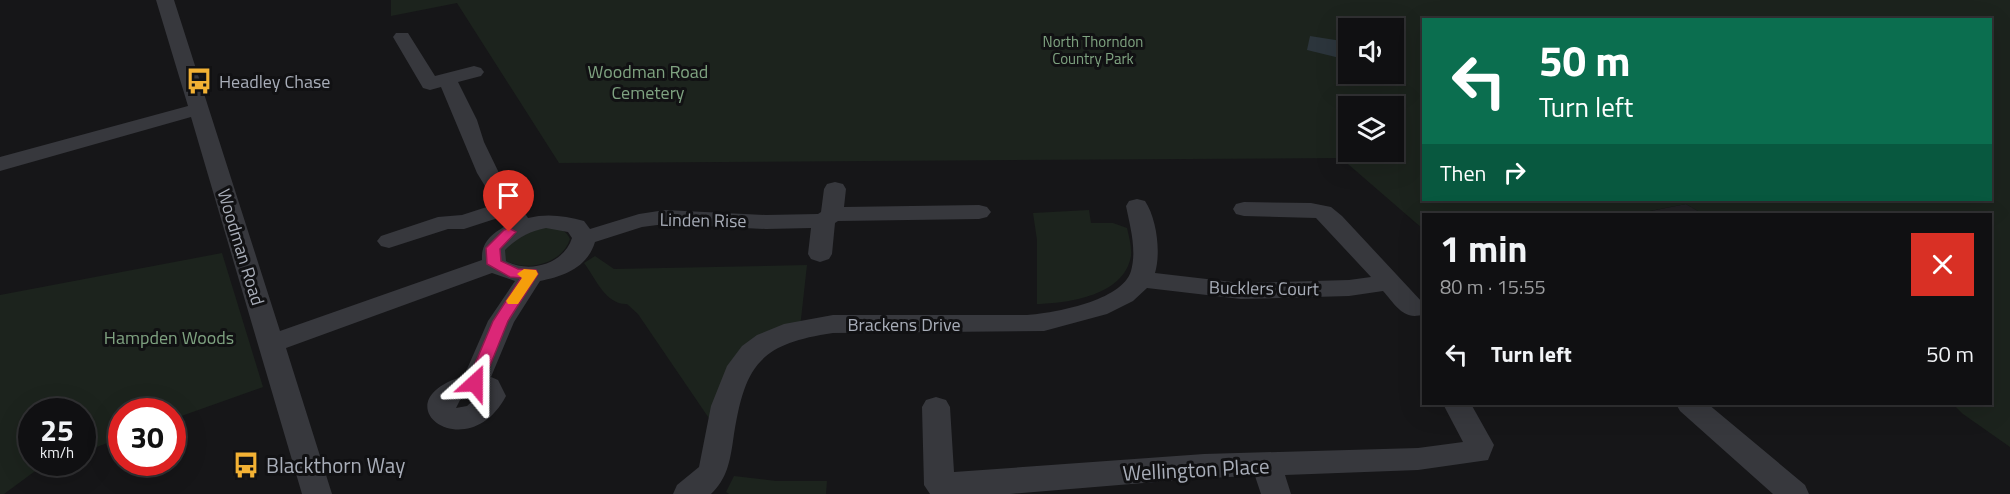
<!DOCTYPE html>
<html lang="en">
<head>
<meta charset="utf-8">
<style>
  :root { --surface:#101012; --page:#19191b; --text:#f1f3f6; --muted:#9c9d9f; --line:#303032 }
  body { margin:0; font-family:"Titillium Web",sans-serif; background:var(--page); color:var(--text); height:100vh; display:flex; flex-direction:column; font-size:22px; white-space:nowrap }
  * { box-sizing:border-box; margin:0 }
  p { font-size:20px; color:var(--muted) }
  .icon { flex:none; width:33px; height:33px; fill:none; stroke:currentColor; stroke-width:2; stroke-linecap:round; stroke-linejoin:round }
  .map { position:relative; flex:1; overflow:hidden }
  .side { position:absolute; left:1422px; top:213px; width:570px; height:192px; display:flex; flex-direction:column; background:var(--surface); border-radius:0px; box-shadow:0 6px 24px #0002,0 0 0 2px var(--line) }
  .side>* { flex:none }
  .guide { position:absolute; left:1422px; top:18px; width:570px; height:183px; border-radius:0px; box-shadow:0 6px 24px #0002,0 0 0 2px var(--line); background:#0b6e4f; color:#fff; overflow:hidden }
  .fabs { position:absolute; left:1338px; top:18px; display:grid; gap:12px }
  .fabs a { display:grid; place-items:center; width:66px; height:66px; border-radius:0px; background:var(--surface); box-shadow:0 6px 24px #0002,0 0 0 2px var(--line); font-size:30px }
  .speed { position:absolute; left:18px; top:398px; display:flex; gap:12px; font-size:30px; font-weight:700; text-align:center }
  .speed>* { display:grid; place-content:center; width:78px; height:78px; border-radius:50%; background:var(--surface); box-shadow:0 6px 24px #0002,0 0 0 2px var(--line); line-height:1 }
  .speed small { font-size:15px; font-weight:400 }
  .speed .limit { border:9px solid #d22; background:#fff; color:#111 }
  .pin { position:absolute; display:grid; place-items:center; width:51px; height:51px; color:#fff; margin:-62px -26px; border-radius:50% 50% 50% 0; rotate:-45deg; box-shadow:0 0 6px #0007 }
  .pin .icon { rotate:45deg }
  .me { position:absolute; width:66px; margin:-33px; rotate:24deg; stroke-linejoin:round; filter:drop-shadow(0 0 4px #0008) }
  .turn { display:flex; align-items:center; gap:21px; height:126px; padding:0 18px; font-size:27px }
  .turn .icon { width:78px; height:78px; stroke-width:2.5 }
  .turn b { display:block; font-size:42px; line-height:51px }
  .then { display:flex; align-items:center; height:57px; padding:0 18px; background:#0003; gap:12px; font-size:22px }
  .round { display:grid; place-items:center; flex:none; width:63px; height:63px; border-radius:0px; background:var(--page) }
  .headline { display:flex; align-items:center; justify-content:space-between; height:102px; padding:0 18px }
  h1 { font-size:36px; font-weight:700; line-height:45px }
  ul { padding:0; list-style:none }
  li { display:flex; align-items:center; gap:18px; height:78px; padding:0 18px }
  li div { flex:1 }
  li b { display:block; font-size:22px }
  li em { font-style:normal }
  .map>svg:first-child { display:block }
  .built { fill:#222225 }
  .green { fill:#1c231d; fill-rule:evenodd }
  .water { fill:#2c353c }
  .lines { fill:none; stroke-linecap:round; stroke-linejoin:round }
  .street { fill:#37383d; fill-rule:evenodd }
  .route { fill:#db2777; stroke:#8e194d; stroke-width:1.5 }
  .slow { fill:#f59e0b }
  .labels { text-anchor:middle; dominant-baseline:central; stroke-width:6; stroke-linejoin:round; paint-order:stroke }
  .far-park-label { font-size:15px; fill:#7fa381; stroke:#111113 }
  .park-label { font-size:18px; fill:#7fa381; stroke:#111113 }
  .poi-label { font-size:18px; fill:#a8adb8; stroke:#111113; text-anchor:start }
  .street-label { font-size:18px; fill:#a8adb8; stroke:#111113 }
  .near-poi-label { font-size:21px; fill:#a8adb8; stroke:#111113; text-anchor:start }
  .near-street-label { font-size:21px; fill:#a8adb8; stroke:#111113 }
</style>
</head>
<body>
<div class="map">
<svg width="2010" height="494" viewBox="0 0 2010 494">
  <rect width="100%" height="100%" fill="#161618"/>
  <path class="built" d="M1686,204L1703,214H1636Z"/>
  <path class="green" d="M391,0H2010V447L1963,414L1953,404H1990V214H1703L1686,204L1634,214H1424L1423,229L1341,158L559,163L457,3L391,16ZM1424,20H1990V200H1424ZM1348,28H1394V74H1348ZM1348,106H1394V152H1348Z
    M1089,210L1091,223H1113L1127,228C1129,237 1132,247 1131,256C1124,296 1068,303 1037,304V240L1033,213Z
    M536,227C549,228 564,225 570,239C562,265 524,273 503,259L504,244Z
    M222,253L263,387L173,419L172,411H122L121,438L83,452L82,411H32V462H53L42,466L4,494H0V295Z
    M595,256L614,269L807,265L800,328L751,351L719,433L638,314L627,304C606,305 596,279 584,263Z
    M734,476L776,481H827L826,494H729L726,492Z"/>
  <path class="water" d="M1310,36L1348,42V60L1307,50Z"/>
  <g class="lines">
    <path class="street" d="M156,0H174L280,331L482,260C481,241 493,233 509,224L504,216L464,229H448L389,248L381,246L377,241L381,236L438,217L462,215L496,204L477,173L441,87L430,90L423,88L393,37L396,33H408L435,76L474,66L481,68L484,72L481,76L458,82L477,120L484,142L499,173L528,218C548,213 565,216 584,221L590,229L639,214L665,210L766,215L818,214L821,212L824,189L827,184L835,182L843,184L846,189L844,207L979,205L987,207L991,212L987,217L979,219L838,221L835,223L832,254L829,259L820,262L811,259L808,254L811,228L766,229L665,224L642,227L595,242C587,268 564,276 540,281L514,322L491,377L498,380L506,396C467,470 377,402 464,376L488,321L515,281L492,273L286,348L332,494H302L191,117L0,171V157L188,106ZM546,228L568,232L572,238C564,264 529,274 506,261L505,250C517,238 530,231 546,228ZM470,394H477L478,396L467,406L456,408L460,400Z
      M1137,199L1145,201C1157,219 1161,253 1155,273L1241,283L1349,280L1371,277L1316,218L1244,216L1236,214L1233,209L1236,204L1244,202L1311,203L1331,207L1342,216L1423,303L1424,314C1404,322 1395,304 1383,291L1349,296L1241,299L1147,288L1133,301L1107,314L1044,331L833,333C757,344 744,367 733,441C730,461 727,479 711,494H673L677,485L699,467L711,406L727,366L742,346L757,335L784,324L833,315H1027C1054,313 1122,301 1131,271C1137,250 1130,226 1126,206L1129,201Z
      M936,397L946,400L950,407L954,472L1204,454L1418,448L1463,442L1443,404H1471L1494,445L1488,460L1418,470L1285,475L1291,494H1261L1255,476L1204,478L1010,494H930L924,485L922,407L926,400Z
      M1676,404H1708L1805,485L1809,494H1773L1680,411Z"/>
  </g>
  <path class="route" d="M509,228L516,232L500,249L501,261L518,269L536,270L538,274L508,321L483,383L480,387H469L467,383L493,321L521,278L510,277L487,264L486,248L504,230Z"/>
  <path class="slow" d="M524,269L536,270L538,274L518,304H508L506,301L522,278L517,274Z"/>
  <defs>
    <g id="bus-bare" transform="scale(2.07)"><path d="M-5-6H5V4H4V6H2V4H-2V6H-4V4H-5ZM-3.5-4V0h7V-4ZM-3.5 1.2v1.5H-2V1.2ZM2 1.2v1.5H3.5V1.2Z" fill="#f2b134" stroke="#111113" stroke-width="2.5" paint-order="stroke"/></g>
  </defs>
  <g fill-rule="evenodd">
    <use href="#bus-bare" x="199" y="81"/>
    <use href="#bus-bare" x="246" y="465"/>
  </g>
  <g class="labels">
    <g class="far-park-label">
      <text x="1093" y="41">North Thorndon<tspan x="1093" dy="17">Country Park</tspan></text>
    </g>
    <g class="park-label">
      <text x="648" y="71">Woodman Road<tspan x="648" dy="21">Cemetery</tspan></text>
      <text x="169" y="337">Hampden Woods</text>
    </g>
    <g class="poi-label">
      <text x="219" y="81">Headley Chase</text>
    </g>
    <g class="street-label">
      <text transform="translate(703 220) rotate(1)">Linden Rise</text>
      <text transform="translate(241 247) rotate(73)">Woodman Road</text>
      <text transform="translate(1264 288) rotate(1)">Bucklers Court</text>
      <text x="904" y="324">Brackens Drive</text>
    </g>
    <g class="near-poi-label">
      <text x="266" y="465">Blackthorn Way</text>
    </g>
    <g class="near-street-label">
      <text transform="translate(1196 469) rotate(-3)">Wellington Place</text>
    </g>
  </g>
</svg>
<div class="fabs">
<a><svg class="icon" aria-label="sound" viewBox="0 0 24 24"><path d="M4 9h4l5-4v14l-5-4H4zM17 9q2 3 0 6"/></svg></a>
<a><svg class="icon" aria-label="layers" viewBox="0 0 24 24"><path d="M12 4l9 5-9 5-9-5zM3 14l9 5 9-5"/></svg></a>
</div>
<div class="speed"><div>25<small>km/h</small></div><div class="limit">30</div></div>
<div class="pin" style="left:509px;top:232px;background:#d93025"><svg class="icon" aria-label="arrive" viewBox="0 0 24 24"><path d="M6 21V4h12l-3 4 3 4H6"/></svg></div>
<svg class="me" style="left:475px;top:383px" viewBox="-20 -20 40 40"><path d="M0-17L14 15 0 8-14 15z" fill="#db2777" stroke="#fff" stroke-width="4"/></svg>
<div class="guide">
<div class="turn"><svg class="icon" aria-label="left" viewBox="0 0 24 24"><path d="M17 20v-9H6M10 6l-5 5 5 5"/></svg><div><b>50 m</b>Turn left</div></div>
<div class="then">Then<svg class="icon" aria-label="right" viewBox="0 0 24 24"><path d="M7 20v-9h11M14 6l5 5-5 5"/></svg></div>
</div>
<section class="side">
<div class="headline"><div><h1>1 min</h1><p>80 m · 15:55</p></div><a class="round" style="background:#d93025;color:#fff"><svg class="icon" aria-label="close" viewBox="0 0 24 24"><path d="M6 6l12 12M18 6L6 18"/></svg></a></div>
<ul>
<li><svg class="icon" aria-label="left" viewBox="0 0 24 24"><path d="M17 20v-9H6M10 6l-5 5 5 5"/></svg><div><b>Turn left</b></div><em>50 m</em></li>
</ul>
</section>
</div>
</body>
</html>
